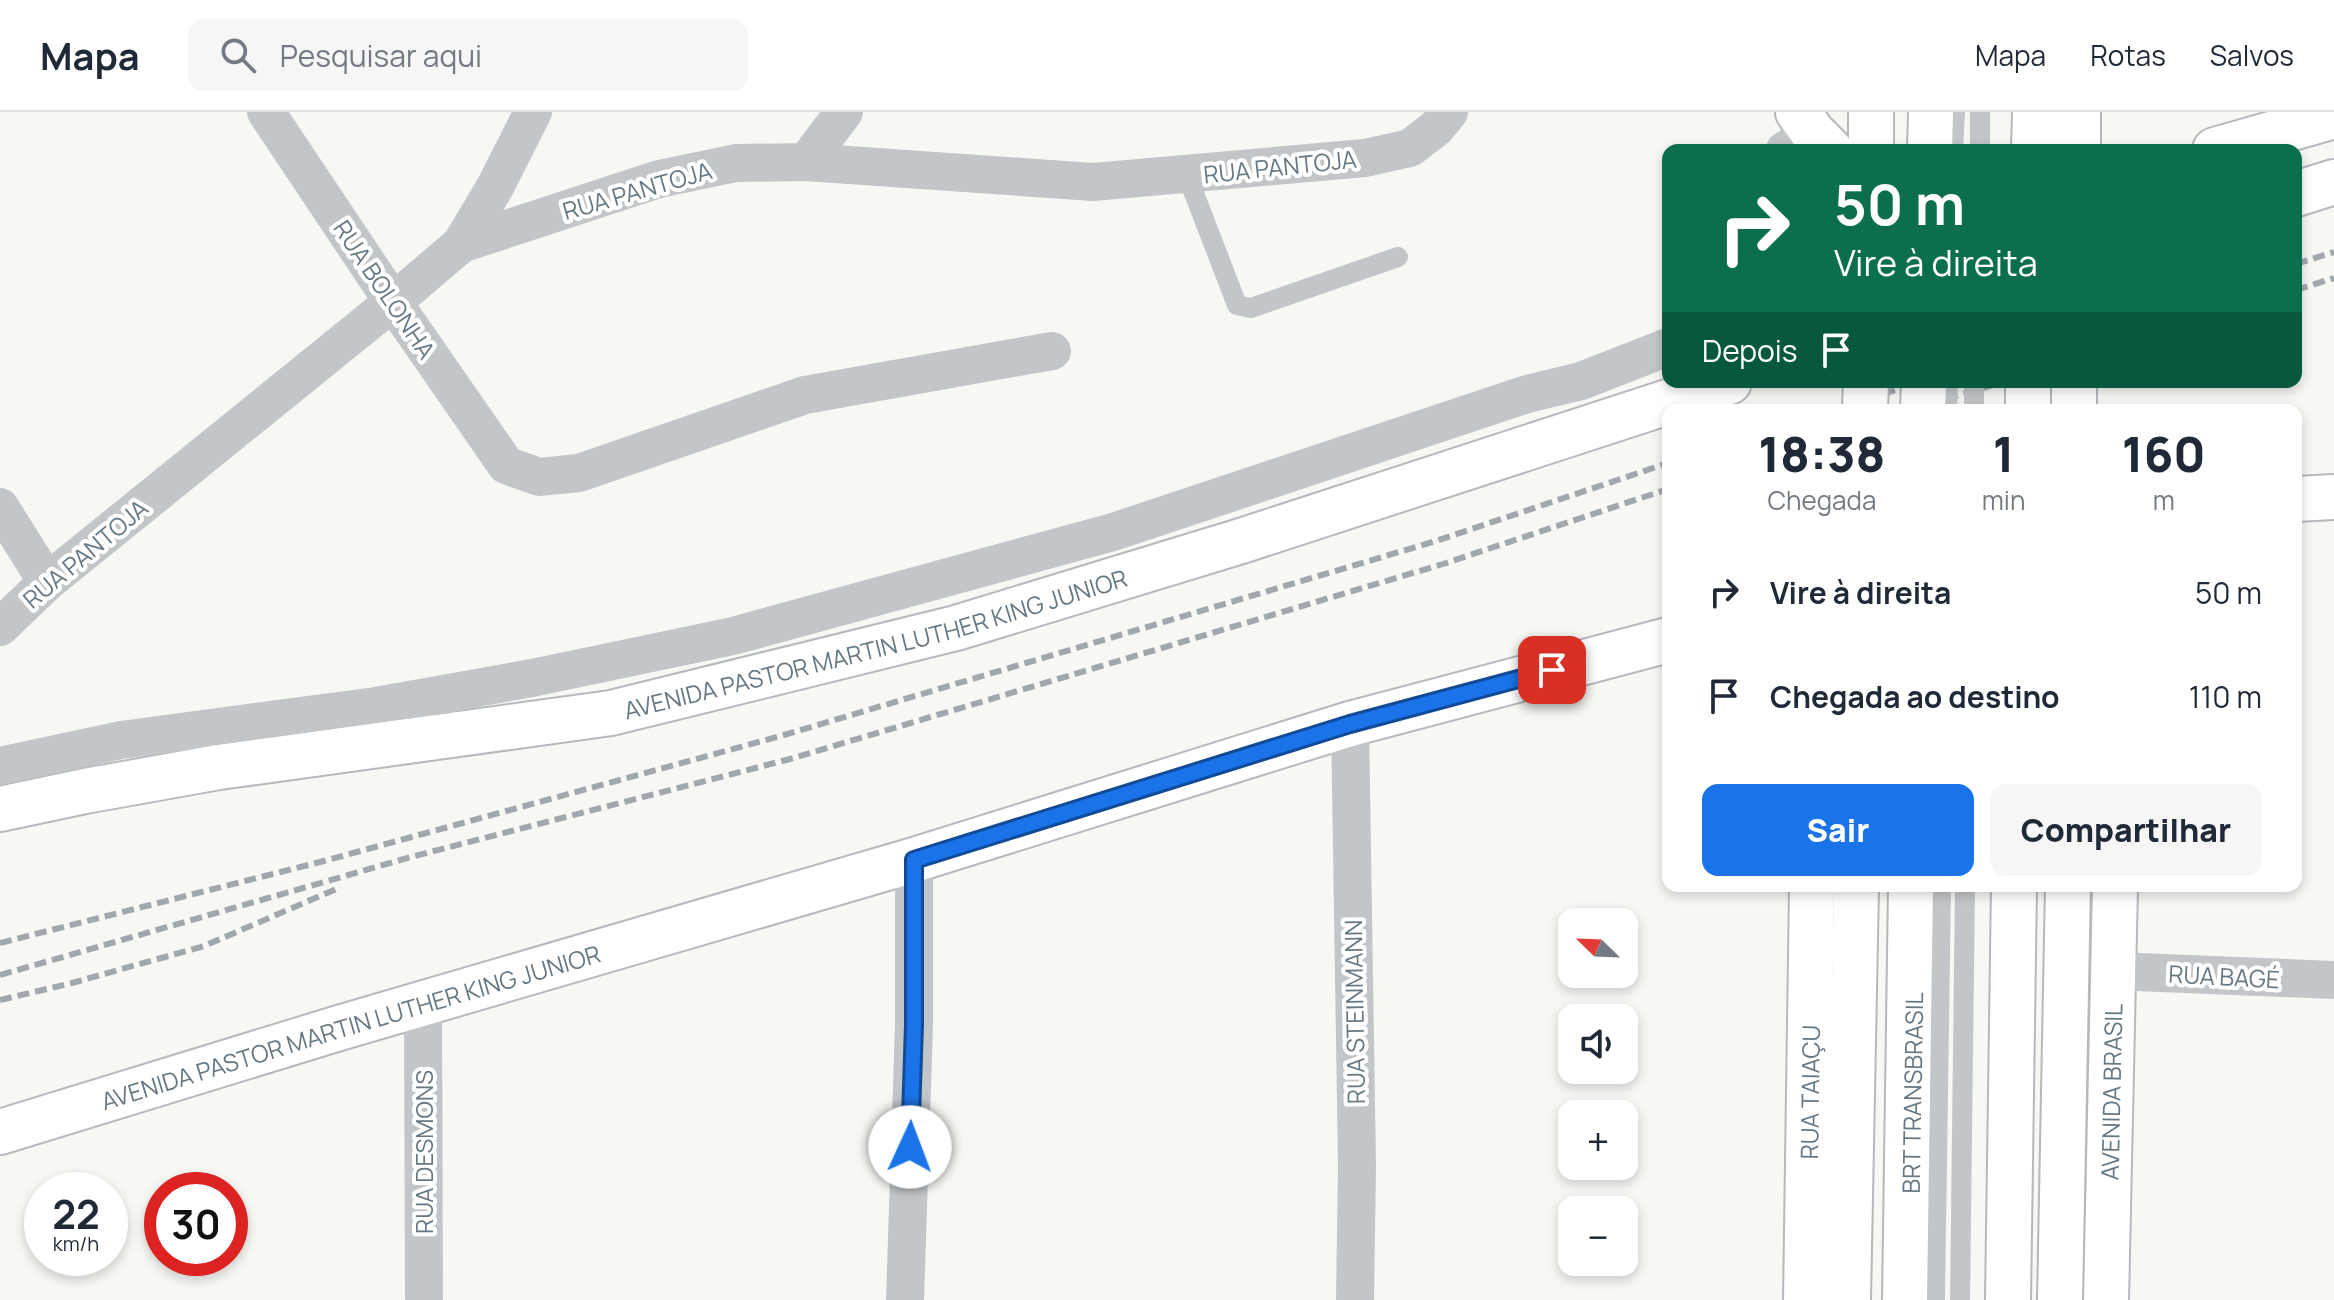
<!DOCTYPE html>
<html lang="pt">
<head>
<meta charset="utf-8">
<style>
  :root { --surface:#fff; --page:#f6f6f7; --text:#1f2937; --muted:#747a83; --line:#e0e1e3; --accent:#1a73e8 }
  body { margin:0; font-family:Manrope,sans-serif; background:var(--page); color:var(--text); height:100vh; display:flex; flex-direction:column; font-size:30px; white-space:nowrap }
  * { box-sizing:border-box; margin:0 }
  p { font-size:26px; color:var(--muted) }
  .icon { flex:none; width:44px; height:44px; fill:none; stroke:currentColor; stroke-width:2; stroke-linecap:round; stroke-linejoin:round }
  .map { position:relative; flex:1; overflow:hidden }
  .side { position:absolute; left:1662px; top:292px; width:640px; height:488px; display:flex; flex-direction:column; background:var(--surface); border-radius:16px; box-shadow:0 4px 12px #0003 }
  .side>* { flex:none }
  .guide { position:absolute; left:1662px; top:32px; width:640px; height:244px; border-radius:16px; box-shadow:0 4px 12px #0003; background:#0b6e4f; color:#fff; overflow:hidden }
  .needle { width:52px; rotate:293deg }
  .controls { position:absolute; left:1558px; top:796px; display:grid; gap:16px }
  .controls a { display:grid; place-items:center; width:80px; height:80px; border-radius:16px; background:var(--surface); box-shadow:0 4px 12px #0003; font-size:40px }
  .speed { position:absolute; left:24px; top:1060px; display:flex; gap:16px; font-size:40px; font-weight:700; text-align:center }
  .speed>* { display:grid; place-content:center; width:104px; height:104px; border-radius:50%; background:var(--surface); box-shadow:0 4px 12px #0003; line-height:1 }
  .speed small { font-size:20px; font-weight:400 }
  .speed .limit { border:12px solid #d22; background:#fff; color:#111 }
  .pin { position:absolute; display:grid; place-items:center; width:68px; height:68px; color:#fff; margin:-34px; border-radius:16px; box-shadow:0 4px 12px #0006 }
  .me { position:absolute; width:88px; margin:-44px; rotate:2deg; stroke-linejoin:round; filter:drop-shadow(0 0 6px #0008) }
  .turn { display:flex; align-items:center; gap:28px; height:168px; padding:0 40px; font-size:36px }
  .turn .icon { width:104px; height:104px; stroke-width:2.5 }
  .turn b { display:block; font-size:56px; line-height:68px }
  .then { display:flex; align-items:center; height:76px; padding:0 40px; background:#0003; gap:16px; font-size:30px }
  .eta { display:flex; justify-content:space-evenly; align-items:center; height:136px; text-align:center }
  .eta b { font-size:48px; font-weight:800; line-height:56px }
  .cta { display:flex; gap:16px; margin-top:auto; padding:16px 40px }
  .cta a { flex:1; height:92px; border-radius:16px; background:var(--accent); color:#fff; font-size:32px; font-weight:800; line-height:92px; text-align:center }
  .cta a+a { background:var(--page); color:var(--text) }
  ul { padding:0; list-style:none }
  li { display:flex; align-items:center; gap:24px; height:104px; padding:0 40px }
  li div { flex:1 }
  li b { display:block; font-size:30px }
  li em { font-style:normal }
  header { display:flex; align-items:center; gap:48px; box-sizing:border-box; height:112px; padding:0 40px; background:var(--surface); border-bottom:2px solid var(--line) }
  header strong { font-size:38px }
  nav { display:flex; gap:44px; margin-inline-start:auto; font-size:28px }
  .search { width:560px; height:72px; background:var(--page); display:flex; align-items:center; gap:20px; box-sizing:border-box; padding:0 28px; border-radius:16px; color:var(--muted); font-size:30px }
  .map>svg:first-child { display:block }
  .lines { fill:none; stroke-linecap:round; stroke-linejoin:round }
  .primary-casing { stroke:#b5babd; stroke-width:48 }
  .trunk-casing { stroke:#b5b9bb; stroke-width:48 }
  .motorway-casing { stroke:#b5b9bb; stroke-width:48 }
  .service { stroke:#c2c6c9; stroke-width:20 }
  .minor { stroke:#c2c6c9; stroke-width:38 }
  .primary { stroke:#fff; stroke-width:44 }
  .trunk { stroke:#fff; stroke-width:44 }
  .motorway { stroke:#fff; stroke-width:44 }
  .rail { stroke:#a1a8ad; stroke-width:6; stroke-dasharray:12 6; stroke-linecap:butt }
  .trunk-bridge-casing { stroke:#b5b9bb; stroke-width:48; stroke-linecap:butt }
  .motorway-bridge-casing { stroke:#b5b9bb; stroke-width:48; stroke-linecap:butt }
  .service-bridge { stroke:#c2c6c9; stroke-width:20 }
  .trunk-bridge { stroke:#fff; stroke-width:44 }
  .motorway-bridge { stroke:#fff; stroke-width:44 }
  .route-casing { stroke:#114b97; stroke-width:20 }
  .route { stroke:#1a73e8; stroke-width:14 }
  .labels { text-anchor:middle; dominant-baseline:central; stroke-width:8; stroke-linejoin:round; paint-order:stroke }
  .street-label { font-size:24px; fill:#667884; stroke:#fff }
</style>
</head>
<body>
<header>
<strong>Mapa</strong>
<div class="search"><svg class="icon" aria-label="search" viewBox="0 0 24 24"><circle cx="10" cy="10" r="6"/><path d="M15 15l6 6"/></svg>Pesquisar aqui</div>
<nav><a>Mapa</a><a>Rotas</a><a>Salvos</a></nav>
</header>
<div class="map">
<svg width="2334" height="1188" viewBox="0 0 2334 1188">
  <rect width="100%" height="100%" fill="#f7f7f4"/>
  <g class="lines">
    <g class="primary-casing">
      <g id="primary">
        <path d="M2296,82L2334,70"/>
        <path d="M2296,387L2334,385"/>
        <path id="s1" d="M0,697L85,679L219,655L611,601L956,516L1241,429L1729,270"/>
        <path id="s2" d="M0,1020L339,916L914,748L1350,612L1668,528"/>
        <path id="s3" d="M1806,1188L1812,774"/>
        <path id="s4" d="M2106,1188L2115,774"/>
      </g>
    </g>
    <g class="trunk-casing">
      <path id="trunk" d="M1798,0L1813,21L1830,38
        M1871,38V0
        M2078,38V0
        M2215,38L2334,4
        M2074,298V270
        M1848,1188L1856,774
        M2060,1188L2068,774"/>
    </g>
    <g class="motorway-casing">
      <path id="motorway" d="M1930,38L1931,0
        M2034,38L2035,0
        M2028,298V270
        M1905,1188L1911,774
        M2008,1188L2014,774"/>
    </g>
    <path class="service" d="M1953,38L1955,0
      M1980,38V0
      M1187,63L1237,193L1251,196L1398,145
      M1935,1188L1941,774
      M1960,1188L1965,774"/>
    <path class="minor" d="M266,0L393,190L506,353L539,365L579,361L805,283L1052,239
      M1785,38L1813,21
      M806,50L844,0
      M461,132L495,75L533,0
      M0,395L47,470
      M0,515L47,470L393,190L461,132L659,67L736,51L806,50L1093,70L1365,46L1410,36L1436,16L1449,0
      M1350,612L1357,1054L1355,1188
      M0,654L121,628L376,594L532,566L733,524L1113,420L1527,282L1581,269L1668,235
      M2113,859L2334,868
      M423,893L424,1188
      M905,1188L914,913V748"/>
    <use href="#primary" class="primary"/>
    <use href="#trunk" class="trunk"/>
    <use href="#motorway" class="motorway"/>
    <path class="rail" d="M2296,152L2334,140
      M2296,178L2334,166
      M1832,298L1921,270
      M1912,298L2002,270
      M0,831L324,749L784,623L1436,429L1668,351
      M0,863L411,745L790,647L1443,452L1668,377
      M0,888L72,871L204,834L341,775"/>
    <g class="trunk-bridge-casing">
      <path id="trunk-bridge" d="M1865,298L1866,270"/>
    </g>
    <g class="motorway-bridge-casing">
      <path id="motorway-bridge" d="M1923,298L1924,270"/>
    </g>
    <path class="service-bridge" d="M1947,298L1948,270
      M1974,298V270"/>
    <use href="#trunk-bridge" class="trunk-bridge"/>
    <use href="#motorway-bridge" class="motorway-bridge"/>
  </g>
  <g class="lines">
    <g class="route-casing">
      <path id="route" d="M910,1035L914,913V748L1350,612L1552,558"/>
    </g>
    <use href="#route" class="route"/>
  </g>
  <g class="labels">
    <g class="street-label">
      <text transform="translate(1280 54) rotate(-6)">RUA PANTOJA</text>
      <text transform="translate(637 78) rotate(-16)">RUA PANTOJA</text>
      <text transform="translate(385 177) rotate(56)">RUA BOLONHA</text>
      <text transform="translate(85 441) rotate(-40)">RUA PANTOJA</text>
      <text stroke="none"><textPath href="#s1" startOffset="892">AVENIDA PASTOR MARTIN LUTHER KING JUNIOR</textPath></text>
      <text transform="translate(2224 864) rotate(3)">RUA BAGÉ</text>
      <text transform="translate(1354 900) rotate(-91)">RUA STEINMANN</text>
      <text stroke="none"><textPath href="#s2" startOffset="366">AVENIDA PASTOR MARTIN LUTHER KING JUNIOR</textPath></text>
      <text stroke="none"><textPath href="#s3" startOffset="208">RUA TAIAÇU</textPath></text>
      <text transform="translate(1912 981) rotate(-89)">BRT TRANSBRASIL</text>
      <text stroke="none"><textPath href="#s4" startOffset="208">AVENIDA BRASIL</textPath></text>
      <text transform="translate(423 1040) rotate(-90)">RUA DESMONS</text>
    </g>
  </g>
</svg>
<div class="controls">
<a><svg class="needle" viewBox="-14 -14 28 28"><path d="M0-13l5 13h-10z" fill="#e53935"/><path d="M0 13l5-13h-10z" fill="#747a83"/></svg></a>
<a><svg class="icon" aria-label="sound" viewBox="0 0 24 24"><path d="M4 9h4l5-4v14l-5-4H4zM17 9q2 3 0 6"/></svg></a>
<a>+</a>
<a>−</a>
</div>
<div class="speed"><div>22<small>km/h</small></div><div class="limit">30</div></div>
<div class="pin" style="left:1552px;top:558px;background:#d93025"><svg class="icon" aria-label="arrive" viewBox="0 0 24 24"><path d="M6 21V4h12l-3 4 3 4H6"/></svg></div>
<svg class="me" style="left:910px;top:1035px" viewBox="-20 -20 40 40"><circle r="19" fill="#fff"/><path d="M0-13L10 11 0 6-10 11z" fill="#1a73e8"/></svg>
<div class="guide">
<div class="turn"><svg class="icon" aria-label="right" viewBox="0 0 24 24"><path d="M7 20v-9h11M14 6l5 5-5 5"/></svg><div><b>50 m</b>Vire à direita</div></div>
<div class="then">Depois<svg class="icon" aria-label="arrive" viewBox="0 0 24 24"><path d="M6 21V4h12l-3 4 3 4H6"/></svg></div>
</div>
<section class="side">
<div class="eta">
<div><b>18:38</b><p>Chegada</p></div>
<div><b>1</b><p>min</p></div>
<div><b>160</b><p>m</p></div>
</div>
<ul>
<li><svg class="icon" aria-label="right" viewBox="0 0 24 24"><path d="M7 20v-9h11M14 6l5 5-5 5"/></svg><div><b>Vire à direita</b></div><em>50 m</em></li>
<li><svg class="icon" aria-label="arrive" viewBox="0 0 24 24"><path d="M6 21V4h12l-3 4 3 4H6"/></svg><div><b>Chegada ao destino</b></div><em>110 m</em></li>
</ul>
<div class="cta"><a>Sair</a><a>Compartilhar</a></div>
</section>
</div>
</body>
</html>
